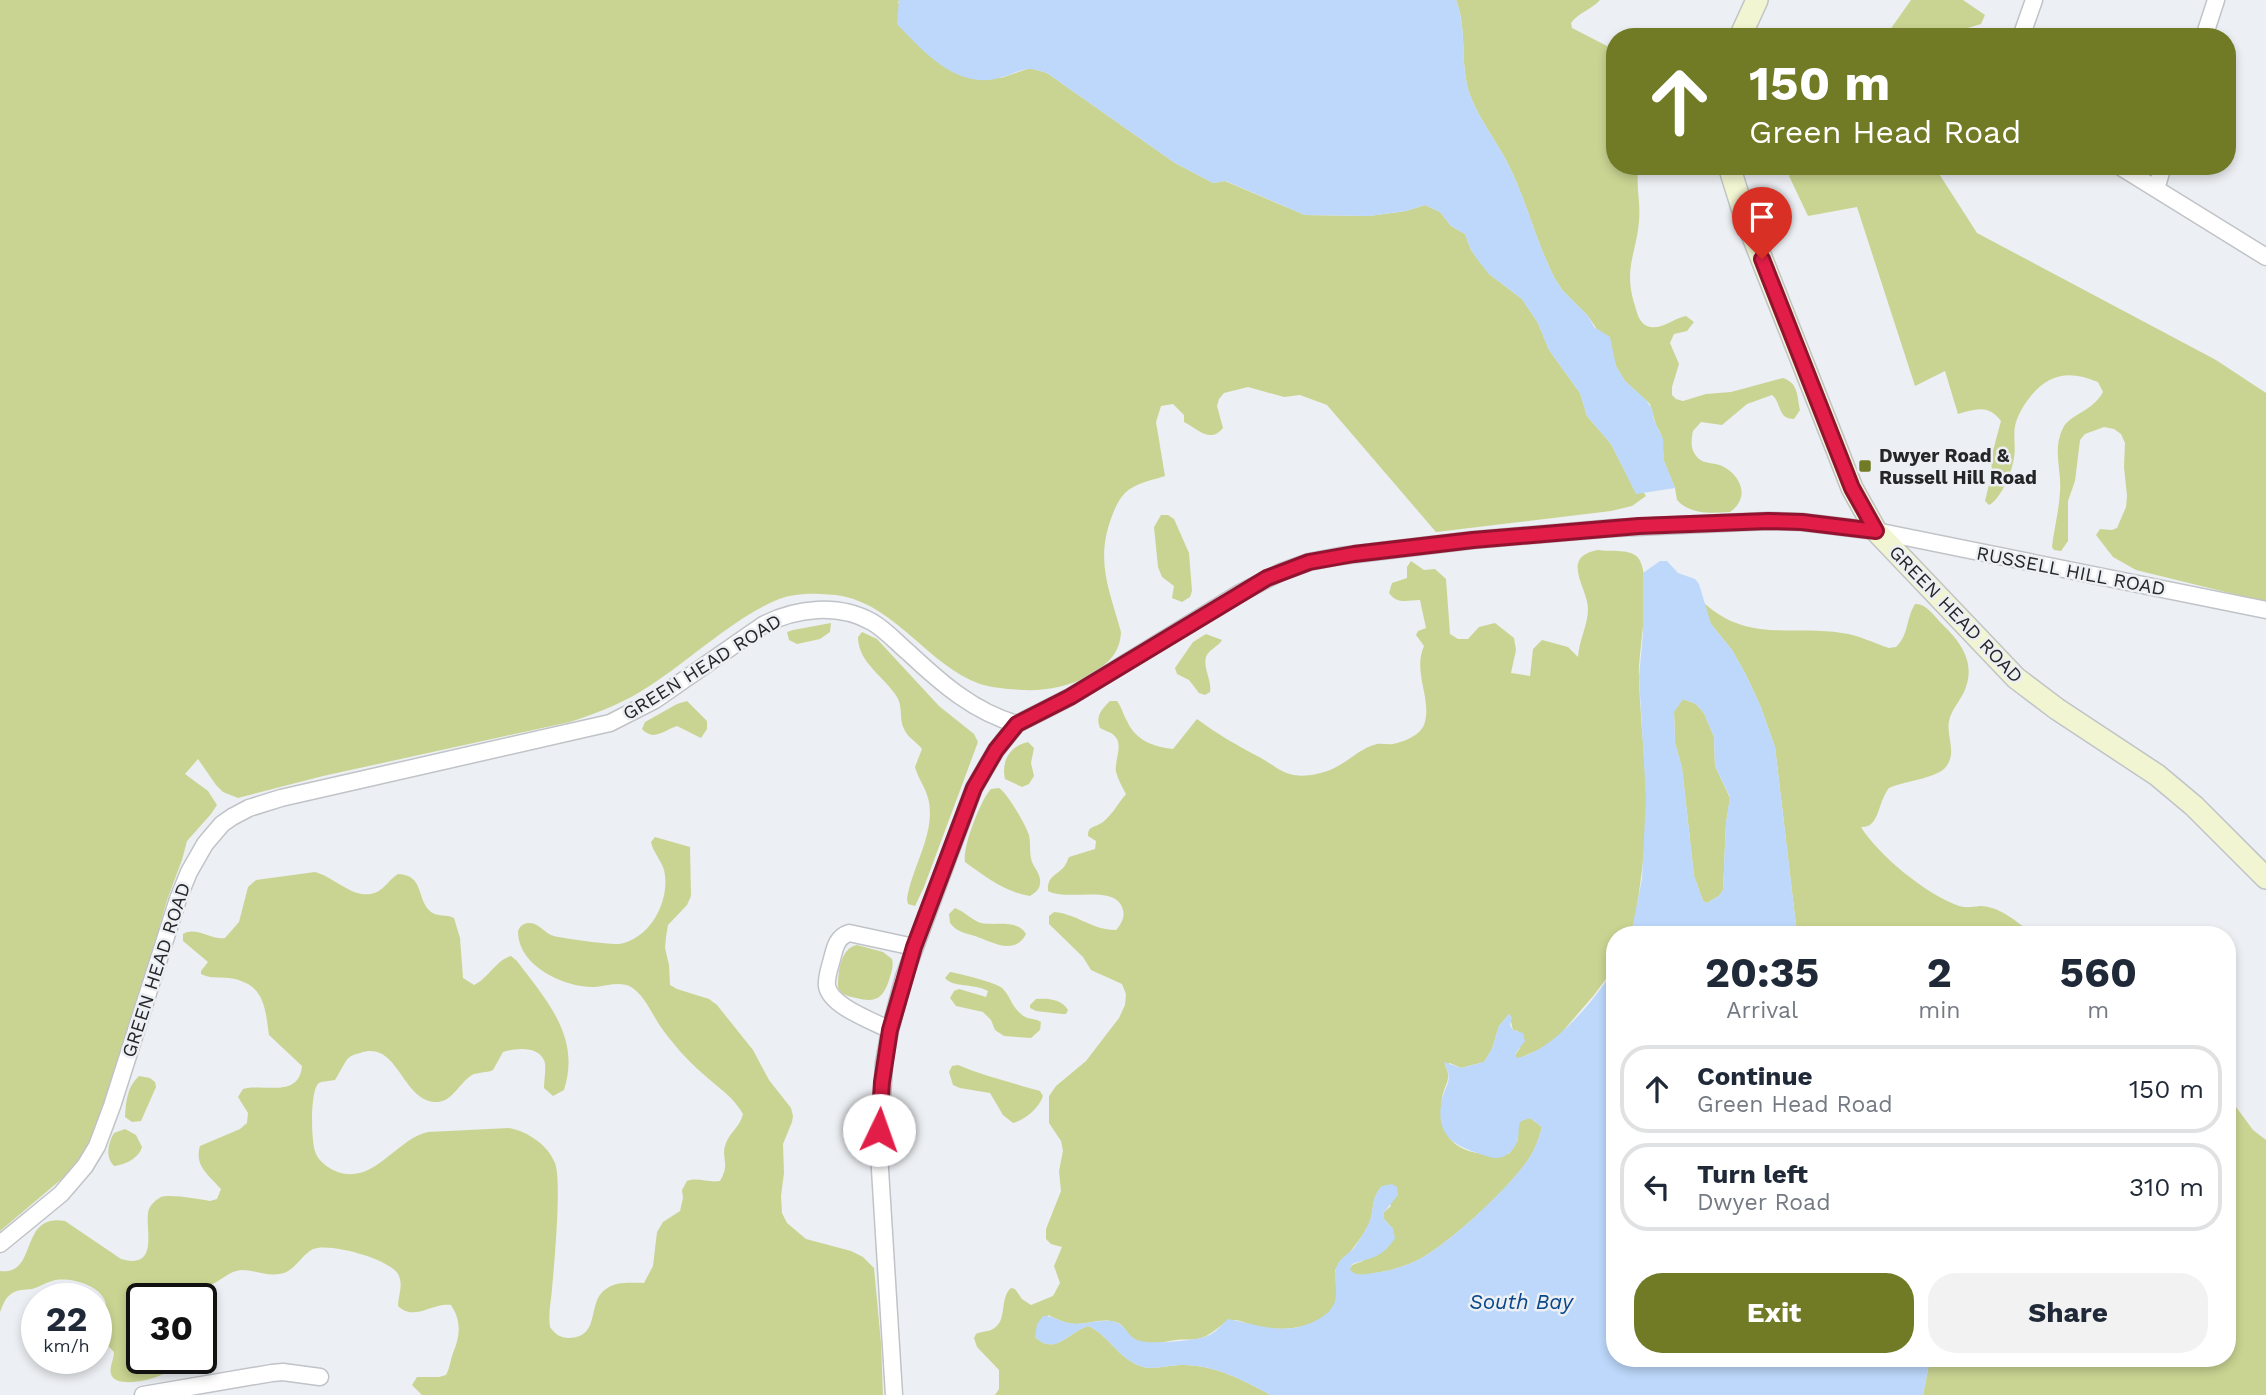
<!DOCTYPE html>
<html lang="en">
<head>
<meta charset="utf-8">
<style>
  :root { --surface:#fff; --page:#f2f2f3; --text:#1f2937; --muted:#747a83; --line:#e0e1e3; --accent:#717b26 }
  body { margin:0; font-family:"Work Sans",sans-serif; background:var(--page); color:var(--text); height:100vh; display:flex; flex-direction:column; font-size:26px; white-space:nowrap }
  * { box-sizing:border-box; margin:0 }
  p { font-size:23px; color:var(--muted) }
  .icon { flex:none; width:38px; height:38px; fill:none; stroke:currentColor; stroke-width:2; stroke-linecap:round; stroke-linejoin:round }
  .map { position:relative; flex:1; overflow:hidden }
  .side { position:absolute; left:1606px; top:926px; width:630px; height:441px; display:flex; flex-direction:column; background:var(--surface); border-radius:28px; box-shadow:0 4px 10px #0003 }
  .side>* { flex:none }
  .top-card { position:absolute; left:1606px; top:28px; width:630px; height:147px; border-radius:28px; box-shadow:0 4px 10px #0003; background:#717b26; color:#fff; overflow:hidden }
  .speed { position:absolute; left:21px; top:1283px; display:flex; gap:14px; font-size:35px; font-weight:700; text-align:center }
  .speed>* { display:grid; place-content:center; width:91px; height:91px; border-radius:50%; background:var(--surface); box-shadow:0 4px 10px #0003; line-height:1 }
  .speed small { font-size:18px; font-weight:400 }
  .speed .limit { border:4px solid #111; border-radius:10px; background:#fff; color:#111 }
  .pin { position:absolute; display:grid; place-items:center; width:60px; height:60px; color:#fff; margin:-72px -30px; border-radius:50% 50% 50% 0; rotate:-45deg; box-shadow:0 0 7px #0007 }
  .pin .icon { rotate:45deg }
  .me { position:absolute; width:77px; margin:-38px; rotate:3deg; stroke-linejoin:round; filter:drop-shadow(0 0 5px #0008) }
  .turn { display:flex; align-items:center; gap:24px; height:147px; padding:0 28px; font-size:32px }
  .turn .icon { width:91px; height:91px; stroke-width:2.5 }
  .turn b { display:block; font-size:49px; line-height:60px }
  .eta { display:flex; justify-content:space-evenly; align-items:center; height:119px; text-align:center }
  .eta b { font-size:42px; font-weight:700; line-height:49px }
  .cta { display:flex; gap:14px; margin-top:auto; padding:14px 28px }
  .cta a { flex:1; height:80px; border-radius:28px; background:var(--accent); color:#fff; font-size:28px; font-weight:700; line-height:80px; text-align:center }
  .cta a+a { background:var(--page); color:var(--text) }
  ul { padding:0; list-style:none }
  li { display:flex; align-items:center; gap:21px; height:88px; margin:0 14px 10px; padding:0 14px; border:4px solid var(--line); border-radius:28px }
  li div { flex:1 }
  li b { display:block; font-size:26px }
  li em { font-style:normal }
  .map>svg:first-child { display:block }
  .green { fill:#c9d492 }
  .water { fill:#bdd8fb; fill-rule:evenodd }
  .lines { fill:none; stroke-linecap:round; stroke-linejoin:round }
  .street-casing { stroke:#c0c3c7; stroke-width:19 }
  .secondary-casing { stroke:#c0c3c7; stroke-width:24 }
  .street { stroke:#fff; stroke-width:16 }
  .secondary { stroke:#f1f5d1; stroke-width:21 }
  .route-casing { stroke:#92132f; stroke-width:18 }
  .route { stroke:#e11d48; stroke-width:12 }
  .poi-dot { fill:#717b26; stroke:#eceff3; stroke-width:2.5 }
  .labels { text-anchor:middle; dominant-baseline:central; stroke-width:5; stroke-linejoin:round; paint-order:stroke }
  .poi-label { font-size:19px; font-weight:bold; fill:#252628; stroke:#eceff3; text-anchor:start }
  .street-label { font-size:19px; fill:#252628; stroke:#eceff3 }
  .water-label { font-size:21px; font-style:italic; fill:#084789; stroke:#eceff3 }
</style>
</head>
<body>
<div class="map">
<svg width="2266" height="1395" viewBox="0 0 2266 1395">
  <rect width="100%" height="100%" fill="#eceff3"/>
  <path class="green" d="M0,0H899L898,3L1001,78L1030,68L1047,73L1175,163L1213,183L1225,181L1305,215L1369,216L1406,211L1425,205L1440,212L1451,226L1465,234L1471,250L1489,274L1522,299L1538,323L1549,350L1580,393L1587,416L1611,444L1636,493H1644L1646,496L1632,506L1611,511L1436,532L1327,405L1300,395L1284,397L1248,387L1224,393L1219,399L1217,406L1223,428C1210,444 1198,429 1184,422V415L1173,404L1161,406L1156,422L1165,476C1153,480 1135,483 1125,493C1119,499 1115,508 1112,516C1095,560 1109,589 1121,632C1120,655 1106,665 1088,676C1068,687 1045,691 1022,690C1008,689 993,688 980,684C928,665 897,607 842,596C823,593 797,592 779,599C735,617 691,659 651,685C626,702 598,713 570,722L323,776L238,798L223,792L216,785L198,759L185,774L208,791L217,805L211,814L187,841L182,860L167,900L131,1029L99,1127L83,1156L70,1172L0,1231Z
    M1456,0H1600C1591,10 1579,12 1571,23L1572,28L1607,46L1615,54V166H1639C1635,184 1641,203 1639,221C1636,256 1623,268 1635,306C1637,313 1639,321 1645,325C1659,333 1673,318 1686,316L1694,322L1687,331L1674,334L1670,343L1679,364L1672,387V395L1676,399L1683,401L1706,394L1731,392L1783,378C1798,383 1797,395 1800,410L1794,419C1777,419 1782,403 1772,395L1747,404L1722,425L1701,422L1693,431C1691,441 1690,450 1698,458C1705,465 1716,462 1724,467C1743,478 1749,499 1730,512C1710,513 1691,515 1677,500L1675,488L1664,461L1661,434L1656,425L1650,404L1625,381L1616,366L1613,356L1598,331L1588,316L1563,291L1555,279C1537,244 1528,206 1511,170C1499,144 1479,120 1470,95C1459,64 1468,30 1456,0Z
    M1911,0H1963L1985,15L1981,24L1937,37H1885Z
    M1799,166H1934L1977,233L2216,360L2266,393V602L2136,570L2113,557L2096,535L2100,529L2112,530L2117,528L2126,507L2127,496L2124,467L2125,443L2121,434L2114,429L2104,427L2085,434L2080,440L2075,481L2068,501V541L2061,551L2054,550L2052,547C2054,529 2059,511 2060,492C2062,470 2052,450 2063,428C2070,414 2092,412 2103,392L2098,382C2068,369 2046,374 2027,401C2022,408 2017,417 2015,426C2013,436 2016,448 2014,458C2012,472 2001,499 1989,505L1985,501L1992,472L1991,458L2001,421C1989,404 1975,409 1958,414L1945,371L1915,386L1857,207L1808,216L1789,176Z
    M1161,515H1168L1174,519L1189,553L1192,591L1190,597L1182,602L1172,598L1174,586L1162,577L1158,567L1154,527Z
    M1598,550C1610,552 1632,548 1639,559C1653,583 1638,650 1639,677C1640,716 1645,756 1646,795C1647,839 1641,885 1633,929L1631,934H1615V967L1594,995L1557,1038L1543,1048L1517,1059L1515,1055L1520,1048L1518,1031L1513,1030L1509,1014L1499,1026L1492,1049L1484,1062L1461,1068L1450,1063L1445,1066C1453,1078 1444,1085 1442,1098C1437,1147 1466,1157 1509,1154L1518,1140L1517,1129L1520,1121L1530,1118L1542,1127C1539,1138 1536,1147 1530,1157C1511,1187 1451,1242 1420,1259C1406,1266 1391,1271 1374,1273C1365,1275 1356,1277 1349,1270L1352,1265L1363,1261L1393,1229L1383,1218L1384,1212L1391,1206L1382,1186C1369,1201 1376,1210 1368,1226C1359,1242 1347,1256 1335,1270C1336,1279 1338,1289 1337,1297C1332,1328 1283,1332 1259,1327C1251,1326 1242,1320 1234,1320C1222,1320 1214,1336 1197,1339C1190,1340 1183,1339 1176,1340C1161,1342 1148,1347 1134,1339C1126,1334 1125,1324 1115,1322C1102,1318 1091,1323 1078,1324C1068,1325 1057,1319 1048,1315L1035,1337C1056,1356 1067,1333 1088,1326C1109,1335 1118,1358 1140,1366C1152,1371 1170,1364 1183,1365C1215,1365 1243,1380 1271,1395H995L999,1389V1370L977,1347L974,1338L976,1334C981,1331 988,1332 993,1329C1008,1321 999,1298 1011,1288L1015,1289L1022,1299L1031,1305L1053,1296L1060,1283L1054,1266L1062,1247L1051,1244L1046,1239V1229L1061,1191L1059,1171L1063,1151L1061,1141L1049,1123V1096L1056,1086L1086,1061L1119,1018L1125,1005L1126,994L1122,984L1091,970L1083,957L1049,924V916L1054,912C1078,914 1091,930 1116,930C1121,924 1125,918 1123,910C1117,883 1068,902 1048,891C1047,877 1055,876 1063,868C1066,865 1067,861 1069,857L1095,849L1096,841L1088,836C1088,825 1095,828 1103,822C1112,815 1119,802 1126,794C1122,787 1118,779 1116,772C1114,759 1126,742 1111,733C1107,731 1103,730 1100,728C1095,716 1102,709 1110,701H1117C1122,708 1123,714 1127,721C1135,740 1154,747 1173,749L1197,719C1217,734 1238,746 1261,758C1272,764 1281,773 1294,775C1306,777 1319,774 1330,770C1347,763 1360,748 1377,744C1382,743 1388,745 1393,744C1404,742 1420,735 1424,725C1433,699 1412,673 1424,646L1416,635L1418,631L1426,628L1420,600C1407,600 1398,605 1389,593L1392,583L1407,578V567L1411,561L1424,570L1435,569L1446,579L1450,634L1458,639H1468L1479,627L1495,623L1514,638L1516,650L1511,673L1530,676L1533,649L1542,640L1568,647L1578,657C1579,640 1588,625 1588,609C1588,588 1559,557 1598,550Z
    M1703,602C1747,643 1790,625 1842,633C1859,635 1873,643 1889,648L1896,647C1909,635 1906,618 1915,604C1925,603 1933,614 1940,622C1961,642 1977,663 1964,692C1959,702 1951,711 1949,721C1946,737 1958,753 1945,768C1934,779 1904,781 1889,788C1877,803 1880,828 1861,827C1878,855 1927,895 1959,906C1967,908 1972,907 1980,906C2000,906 2018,923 2033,934H1797L1775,747L1760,705L1745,673L1732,650L1711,624Z
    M831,623L830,632L820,639L797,644L789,640L787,632L793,630Z
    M862,632L877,639L939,706L974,734L978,742L924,887L915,906L908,904L907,899C912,866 937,832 928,798C925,787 918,778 915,767L922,749C917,742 908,738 904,729C899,719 903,707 897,697C885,677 858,663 858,637Z
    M1206,634L1222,640C1218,647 1209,649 1206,657C1203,669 1212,680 1210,692L1205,695L1199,693L1189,680L1177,674L1175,668L1193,642Z
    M1683,699L1696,704L1704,713L1714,737L1715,766L1730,798L1726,823L1723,890L1719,896L1707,903L1703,901L1694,876L1682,768L1675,743L1674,711Z
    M687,701L707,721V729L701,738L677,726C664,730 654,742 642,729L645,722L677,704Z
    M1028,742L1034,748L1031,763L1034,776L1029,784L1022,787L1005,779C1001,761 1010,746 1028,742Z
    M999,788C1008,794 1025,824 1029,835C1031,844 1029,853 1032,862C1035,869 1041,875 1040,883C1040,889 1035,893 1030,896C1005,892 986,877 965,862C962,848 981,799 991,789Z
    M655,837L690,847L691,896L687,905L668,925L666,937L665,948L669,965L670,985L677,989L709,999L717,1005L753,1050L769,1080L791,1108L793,1116L792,1122L783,1144L784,1173L781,1196L782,1213L787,1223L806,1239L851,1251L863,1257L874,1268L881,1343L883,1395H422L412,1385L417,1377H439L446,1375C450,1368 450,1361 453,1353C460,1336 462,1322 451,1305C432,1302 415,1322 398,1306C398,1295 404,1285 398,1274C390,1259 329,1242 313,1249C301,1255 294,1273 279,1274C267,1276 254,1270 242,1270C228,1271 220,1282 208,1286C199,1290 190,1283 181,1287C176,1289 173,1294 170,1298H142V1358H179C176,1363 173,1368 168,1371C159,1379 115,1390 111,1374C109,1368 114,1359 114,1352L98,1336L96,1332C98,1322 109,1312 105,1301C99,1284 67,1276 52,1281C45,1283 39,1287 32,1289C25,1290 17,1289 11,1294C5,1298 3,1305 0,1312V1271C39,1276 18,1213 65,1221L121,1259C162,1271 143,1224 149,1209C151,1204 157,1199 161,1197C171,1194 199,1199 210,1201L217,1199L221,1189C209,1175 194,1166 200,1146L240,1129L247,1123L248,1113L238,1097L243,1089C264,1083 299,1099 302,1066L269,1035C265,1006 264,983 229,978C218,977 211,979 201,974V971L208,962L183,941V934C196,926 210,940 225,938L239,922L248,887L256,880L315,872C335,877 355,902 377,892C385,888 390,879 398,874C425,875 416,900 431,912C438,917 446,914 454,918L460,938L463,978L474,985C489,978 495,961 511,956L517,961C547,1001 581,1037 564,1090L553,1096L544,1088C544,1081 546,1070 545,1063C540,1045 516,1048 503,1052L493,1070C487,1073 477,1072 472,1075C460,1082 453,1101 438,1102C402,1104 399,1039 360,1053C355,1054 349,1056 346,1061C342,1067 339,1074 335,1080C331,1081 323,1081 319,1083C310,1089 311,1140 315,1151C317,1159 325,1166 333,1170C372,1189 395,1139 428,1132L509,1128C527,1131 548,1145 555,1163C562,1181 554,1266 552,1289C551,1302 548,1314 550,1327C555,1334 560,1338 569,1338C602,1337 586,1302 606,1289C616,1281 632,1283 644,1283L653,1266L657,1232L663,1222L680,1211L683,1198L682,1190L687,1181C698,1177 708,1183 720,1181C731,1163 720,1158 726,1143C730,1132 740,1127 743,1114C733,1096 717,1087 702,1073C688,1061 674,1045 663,1030C653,1017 645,995 631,987C621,981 606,986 595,987C566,988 519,967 518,933C518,928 522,924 528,923C537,922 543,931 551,935C556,938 612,945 619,944C651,939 671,899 664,870C661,860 653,852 651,842Z
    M955,908C965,912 972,920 981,923C996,926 1017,919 1026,934C1015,956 992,942 975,936C965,933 957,932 950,923L949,914Z
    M857,945L883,952L892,959C894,967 891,973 889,980C883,999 875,1003 856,998C847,996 842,995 838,988C838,973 840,948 857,945Z
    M950,972C958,973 997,983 1002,988C1010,995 1011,1006 1021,1014C1027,1020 1035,1018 1041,1022L1040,1030L1031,1038L1004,1036L995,1030L991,1020L983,1012L956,1006L950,998L954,991L959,989L986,997L988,991C974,983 953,988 945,978Z
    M1036,999C1047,998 1062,999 1068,1010L1066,1014H1062L1036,1011L1030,1008V1005Z
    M958,1065C984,1076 1013,1083 1040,1091L1043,1096C1039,1108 1025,1120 1013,1123L1003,1115L990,1093L960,1088L953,1085L949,1072L952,1066Z
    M139,1076L150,1078L155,1082L156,1087L141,1121L132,1122L125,1117C126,1101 127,1087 139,1076Z
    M2228,1096L2253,1130L2266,1140V1395H1923L1929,1364L1924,1358H2228Z
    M125,1129L136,1135L142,1147C139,1158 125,1165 114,1166C105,1157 108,1143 114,1133Z"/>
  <path class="water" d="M899,0H1456C1468,30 1459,64 1470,95C1479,120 1499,144 1511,170C1528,206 1537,244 1555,279L1563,291L1588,316L1594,327L1610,337L1616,366L1625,381L1646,400L1652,409L1654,420L1663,439L1664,461L1675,488L1636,494L1611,444L1587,416L1580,393L1549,350L1538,323L1522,299L1489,274L1480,263L1471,250L1465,234L1451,226L1440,212L1425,205L1406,211L1369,216L1305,215L1226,181L1213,183L1175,163L1047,73C1021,64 1023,72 999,78C957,90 923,51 897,24Z
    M1660,561H1667L1678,573L1695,579L1699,584L1711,624L1732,650L1745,673L1760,705L1775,747L1797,934H1631L1642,879L1646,797L1639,676L1643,634V573ZM1683,699L1696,704L1704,713L1714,737L1715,766L1730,797L1726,823L1723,890L1719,896L1707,903L1703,901L1694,876L1682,768L1675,743L1674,712Z
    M1615,967V1358H1924L1929,1364L1923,1395H1271C1243,1380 1215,1365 1183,1365C1170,1364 1152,1371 1140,1366C1118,1358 1109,1335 1088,1326C1067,1333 1056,1356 1035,1337L1037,1324L1043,1316C1053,1315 1060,1322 1069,1323C1083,1326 1097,1319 1112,1321C1126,1324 1126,1335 1137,1340C1148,1345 1195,1341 1207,1336C1216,1333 1221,1325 1228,1319C1260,1325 1286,1337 1317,1320C1325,1316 1333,1309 1335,1301C1338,1290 1333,1278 1336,1268C1340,1256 1351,1254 1357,1244C1361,1238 1365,1231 1368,1225C1376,1210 1369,1200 1382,1186L1392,1184L1397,1187L1398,1195L1384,1212L1383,1218L1393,1229L1395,1238C1382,1258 1373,1257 1352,1264L1350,1270C1356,1277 1365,1274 1374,1273C1391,1271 1406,1266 1420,1259C1451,1242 1511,1186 1530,1157C1536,1147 1539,1138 1542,1127L1530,1118L1521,1121C1517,1128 1520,1135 1517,1142C1511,1156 1500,1161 1486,1156C1456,1146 1434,1138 1442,1099C1444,1090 1451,1082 1448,1072C1447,1069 1445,1066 1444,1062L1461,1068L1484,1062L1492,1049L1499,1026L1509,1014L1512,1017L1510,1025L1513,1030L1523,1033L1525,1041L1515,1054L1517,1058C1552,1052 1598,997 1615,967Z"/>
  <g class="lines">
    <g class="street-casing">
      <path id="street" d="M2021,37L2034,0
        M2204,37L2216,0
        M2119,166L2266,257
        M2156,189L2163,166
        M890,1030C873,1021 830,1006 827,986C826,977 830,967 832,959C835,947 837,937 849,933L914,947
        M0,1244L61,1194L85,1166L97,1146L112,1106L178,899L189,872L205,844L222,824L232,817L249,808L281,798L610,723L655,700L763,625C796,608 838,603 872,622C886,630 897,643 909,653C941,683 974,712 1017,724
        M143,1395L272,1373L283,1372L320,1377
        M894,1395L879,1153L884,1063L890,1030L904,977L974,788L996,750L1017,724L1070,697L1238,594L1281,572L1309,562L1340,556L1473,540L1614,528L1768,521L1802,522L1876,531L2266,610"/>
    </g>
    <g class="secondary-casing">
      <path id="secondary" d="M1740,37L1757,0
        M1729,166L1744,214L1834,442L1852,488L1876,531L2016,678L2057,709L2157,775L2194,806L2266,878"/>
    </g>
    <use href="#street" class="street"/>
    <use href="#secondary" class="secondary"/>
  </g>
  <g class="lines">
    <g class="route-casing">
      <path id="route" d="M879,1130L882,1082L890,1030L914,947L974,788L996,750L1017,724L1070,697L1267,578L1309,562L1354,554L1473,540L1639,526L1768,521L1802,522L1876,531L1852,488L1762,259"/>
    </g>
    <use href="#route" class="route"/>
  </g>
  <rect class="poi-dot" x="1858" y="459" width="14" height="14" rx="3.5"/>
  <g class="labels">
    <g class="poi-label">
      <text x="1879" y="455">Dwyer Road &amp;<tspan x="1879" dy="22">Russell Hill Road</tspan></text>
    </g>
    <g class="street-label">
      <text transform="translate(2071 571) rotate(11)">RUSSELL HILL ROAD</text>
      <text transform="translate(1956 614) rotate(46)">GREEN HEAD ROAD</text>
      <text transform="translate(702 667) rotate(-32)">GREEN HEAD ROAD</text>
      <text transform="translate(156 970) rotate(-72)">GREEN HEAD ROAD</text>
    </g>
    <g class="water-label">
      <text x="1521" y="1301">South Bay</text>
    </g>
  </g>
</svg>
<div class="speed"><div>22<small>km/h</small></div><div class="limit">30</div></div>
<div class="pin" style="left:1762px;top:259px;background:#d93025"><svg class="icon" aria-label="arrive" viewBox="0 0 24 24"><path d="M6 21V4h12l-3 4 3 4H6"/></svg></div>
<svg class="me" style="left:879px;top:1130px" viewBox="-20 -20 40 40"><circle r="19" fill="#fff"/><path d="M0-13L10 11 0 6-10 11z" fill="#e11d48"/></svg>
<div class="top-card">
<div class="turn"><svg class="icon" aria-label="ahead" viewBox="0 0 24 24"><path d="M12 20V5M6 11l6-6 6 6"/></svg><div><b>150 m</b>Green Head Road</div></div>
</div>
<section class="side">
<div class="eta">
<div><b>20:35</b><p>Arrival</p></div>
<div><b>2</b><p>min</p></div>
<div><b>560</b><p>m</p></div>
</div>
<ul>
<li><svg class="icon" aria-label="ahead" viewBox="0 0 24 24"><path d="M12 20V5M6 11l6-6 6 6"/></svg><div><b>Continue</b><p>Green Head Road</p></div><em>150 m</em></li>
<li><svg class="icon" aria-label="left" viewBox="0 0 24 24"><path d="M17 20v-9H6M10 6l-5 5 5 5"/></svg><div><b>Turn left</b><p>Dwyer Road</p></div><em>310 m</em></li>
</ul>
<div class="cta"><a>Exit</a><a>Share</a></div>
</section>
</div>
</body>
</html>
